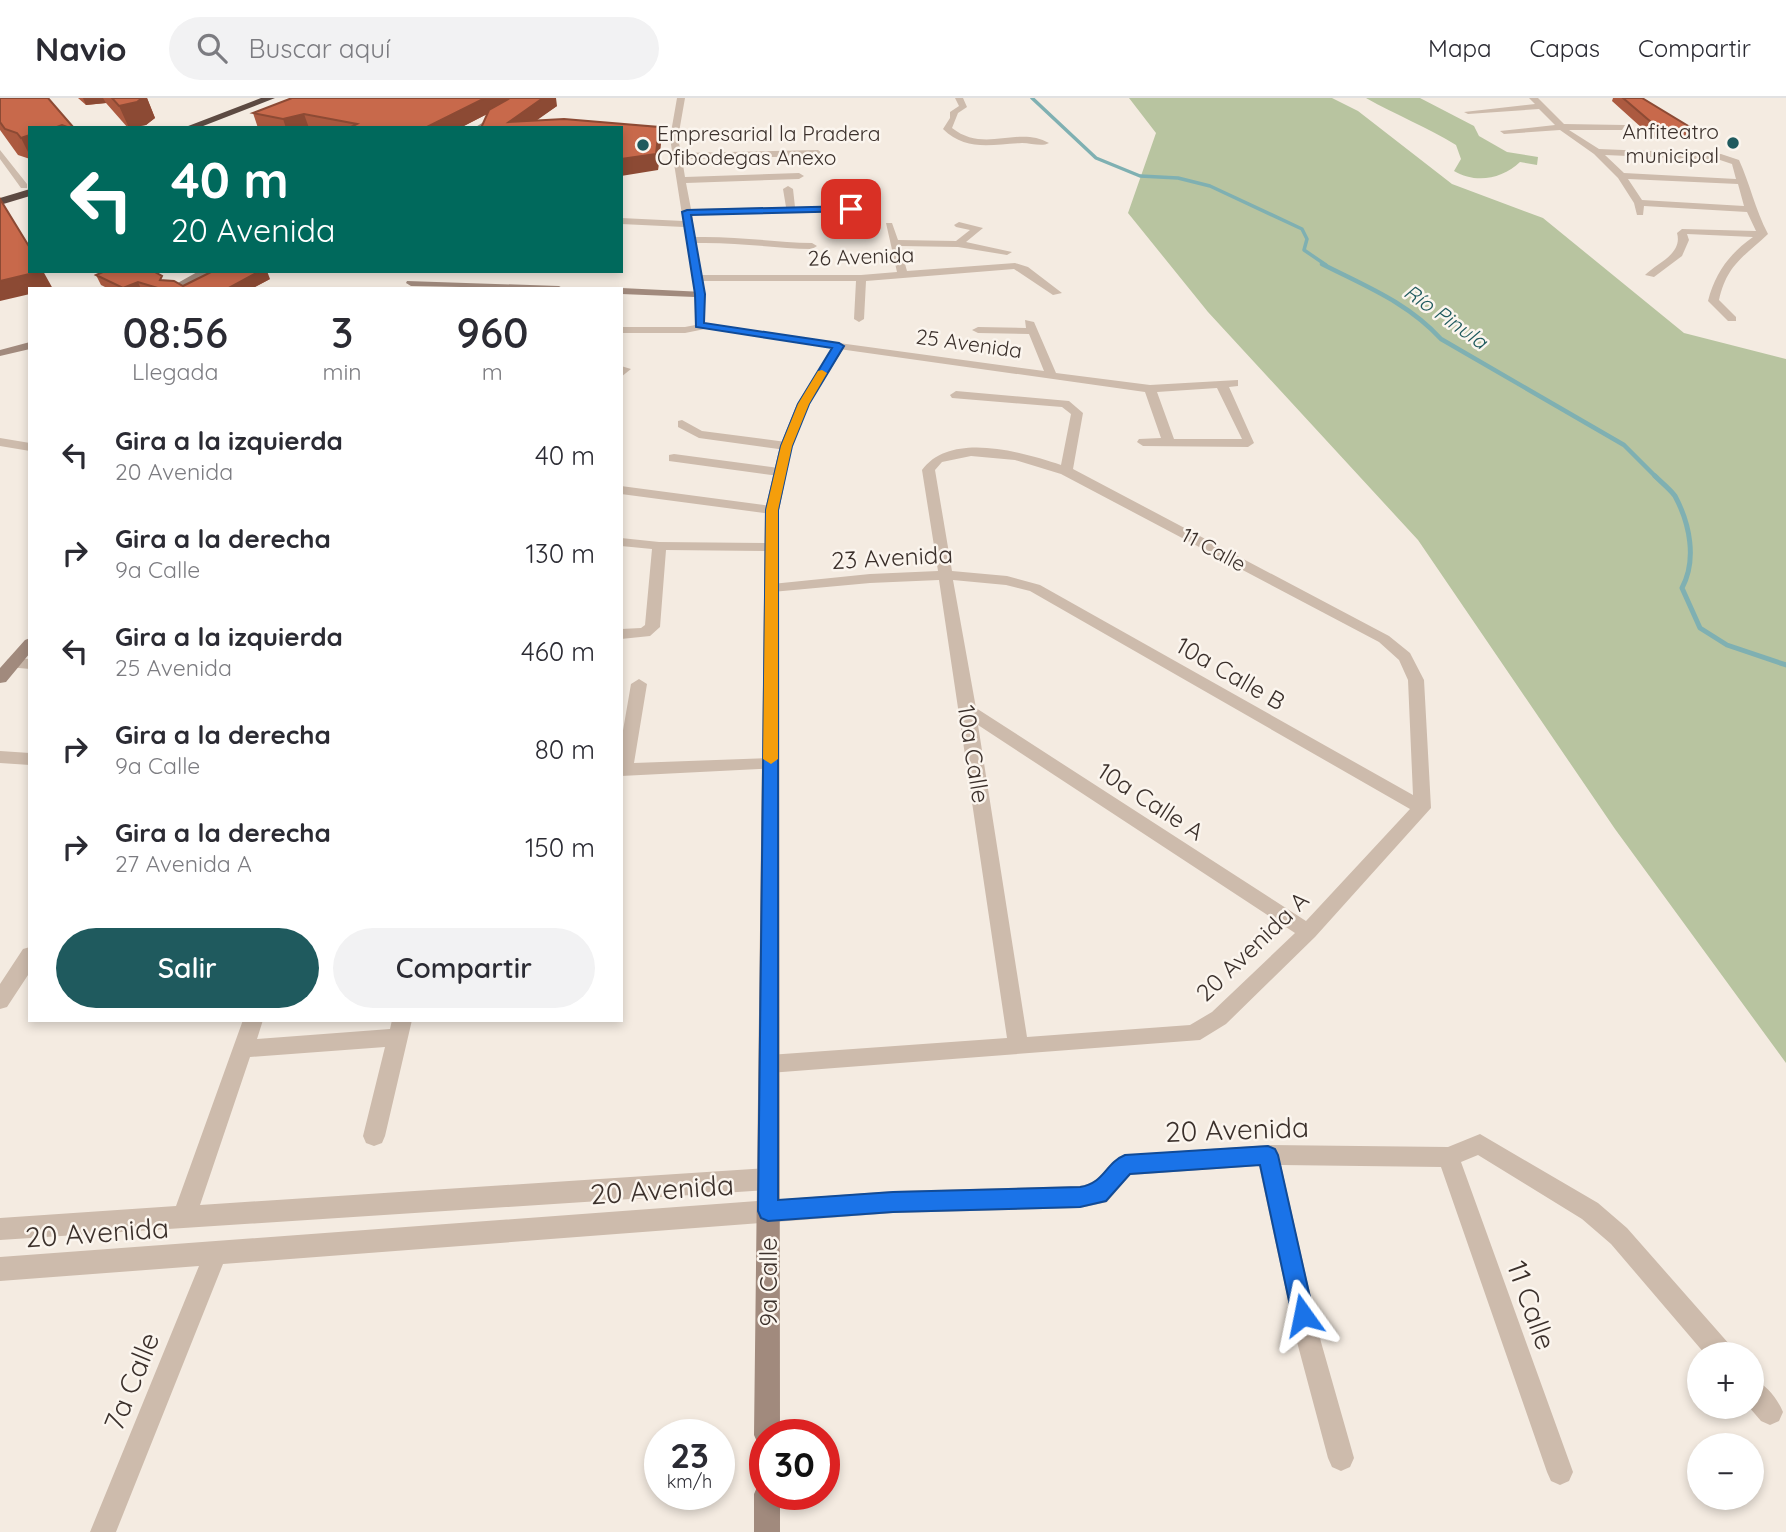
<!DOCTYPE html>
<html lang="es">
<head>
<meta charset="utf-8">
<style>
  :root { --surface:#fff; --page:#f2f2f3; --text:#2b2b33; --muted:#7c7c81; --line:#e1e1e2; --accent:#1f5a5e }
  body { margin:0; font-family:Quicksand,sans-serif; background:var(--page); color:var(--text); height:100vh; display:flex; flex-direction:column; font-size:26px; white-space:nowrap }
  * { box-sizing:border-box; margin:0 }
  p { font-size:23px; color:var(--muted) }
  .icon { flex:none; width:38px; height:38px; fill:none; stroke:currentColor; stroke-width:2; stroke-linecap:round; stroke-linejoin:round }
  .map { position:relative; flex:1; overflow:hidden }
  .drawer { position:absolute; left:28px; top:189px; width:595px; height:735px; display:flex; flex-direction:column; background:var(--surface); border-radius:0px; box-shadow:0 4px 10px #0003 }
  .drawer>* { flex:none }
  .top-card { position:absolute; left:28px; top:28px; width:595px; height:147px; border-radius:0px; box-shadow:0 4px 10px #0003; background:#00695c; color:#fff; overflow:hidden }
  .fabs { position:absolute; left:1687px; top:1244px; display:grid; gap:14px }
  .fabs a { display:grid; place-items:center; width:77px; height:77px; border-radius:50%; background:var(--surface); box-shadow:0 4px 10px #0003; font-size:35px }
  .speed { position:absolute; left:644px; top:1321px; display:flex; gap:14px; font-size:35px; font-weight:700; text-align:center }
  .speed>* { display:grid; place-content:center; width:91px; height:91px; border-radius:50%; background:var(--surface); box-shadow:0 4px 10px #0003; line-height:1 }
  .speed small { font-size:18px; font-weight:400 }
  .speed .limit { border:10px solid #d22; background:#fff; color:#111 }
  .pin { position:absolute; display:grid; place-items:center; width:60px; height:60px; color:#fff; margin:-30px; border-radius:14px; box-shadow:0 4px 10px #0006 }
  .me { position:absolute; width:77px; margin:-38px; rotate:348deg; stroke-linejoin:round; filter:drop-shadow(0 0 5px #0008) }
  .turn { display:flex; align-items:center; gap:24px; height:147px; padding:0 28px; font-size:32px }
  .turn .icon { width:91px; height:91px; stroke-width:2.5 }
  .turn b { display:block; font-size:49px; line-height:60px }
  .eta { display:flex; justify-content:space-evenly; align-items:center; height:119px; text-align:center }
  .eta b { font-size:42px; font-weight:600; line-height:49px }
  .cta { display:flex; gap:14px; margin-top:auto; padding:14px 28px }
  .cta a { flex:1; height:80px; border-radius:42px; background:var(--accent); color:#fff; font-size:28px; font-weight:600; line-height:80px; text-align:center }
  .cta a+a { background:var(--page); color:var(--text) }
  ul { padding:0; list-style:none }
  li { display:flex; align-items:center; gap:21px; height:98px; padding:0 28px }
  li div { flex:1 }
  li b { display:block; font-size:26px }
  li em { font-style:normal }
  header { display:flex; align-items:center; gap:42px; box-sizing:border-box; height:98px; padding:0 35px; background:var(--surface); border-bottom:2px solid var(--line) }
  header strong { font-size:33px }
  nav { display:flex; gap:38px; margin-inline-start:auto; font-size:24px }
  .search { width:490px; height:63px; background:var(--page); display:flex; align-items:center; gap:18px; box-sizing:border-box; padding:0 24px; border-radius:38px; color:var(--muted); font-size:26px }
  .map>svg:first-child { display:block }
  .green { fill:#b8c4a0 }
  .lines { fill:none; stroke-linecap:round; stroke-linejoin:round }
  .stream-far2 { stroke:#7fb0b2; stroke-width:3.5 }
  .stream-far1 { stroke:#7fb0b2; stroke-width:4.5 }
  .stream { stroke:#7fb0b2; stroke-width:5 }
  .street { fill:#cdbbac; fill-rule:evenodd }
  .secondary { fill:#a18a7d; fill-rule:evenodd }
  .highway { fill:#5c4a42; fill-rule:evenodd }
  .wall { fill:#ac5a40 }
  .shaded-wall { fill:#8c4a34 }
  .building { fill:#c8694b; stroke:#8c4a34; stroke-width:2 }
  .route { fill:#1a73e8; stroke:#114b97; stroke-width:2 }
  .slow { fill:#f59e0b }
  .poi-dot { fill:#1f5a5e; stroke:#fbf5ee; stroke-width:2.5 }
  .labels { text-anchor:middle; dominant-baseline:central; stroke-width:5; stroke-linejoin:round; paint-order:stroke }
  .far-poi-label { font-size:21px; fill:#3b302b; stroke:#fbf5ee; text-anchor:end }
  .far-street-label { font-size:21px; fill:#3b302b; stroke:#fbf5ee }
  .far-water-label { font-size:21px; font-style:italic; fill:#1f5a5e; stroke:#fbf5ee }
  .street-label { font-size:24px; fill:#3b302b; stroke:#fbf5ee }
  .near-street-label { font-size:28px; fill:#3b302b; stroke:#fbf5ee }
</style>
</head>
<body>
<header>
<strong>Navio</strong>
<div class="search"><svg class="icon" aria-label="search" viewBox="0 0 24 24"><circle cx="10" cy="10" r="6"/><path d="M15 15l6 6"/></svg>Buscar aquí</div>
<nav><a>Mapa</a><a>Capas</a><a>Compartir</a></nav>
</header>
<div class="map">
<svg width="1786" height="1434" viewBox="0 0 1786 1434">
  <rect width="100%" height="100%" fill="#f4ebe1"/>
  <path class="green" d="M1129,0H1332L1358,13L1452,86L1543,120L1684,235L1786,261V965L1615,731L1418,442L1208,214L1128,115L1156,35Z
    M1366,0H1420L1474,28L1479,38L1507,54L1538,59L1537,67L1520,64C1502,81 1476,86 1454,73L1461,61L1456,47C1427,29 1396,17 1366,0Z"/>
  <g class="lines">
    <path class="stream-far2" d="M1032,0L1096,60L1140,78L1178,80L1210,88L1302,131L1307,141L1304,152L1326,167"/>
    <path class="stream-far1" d="M1322,166C1365,188 1407,204 1441,241L1624,347L1657,380"/>
    <path class="stream" d="M1655,378C1661,384 1670,391 1675,398C1690,426 1697,462 1682,490L1700,530L1727,547L1786,567"/>
    <path class="street" d="M677,0H685L678,40L681,55L818,52L822,55L818,58L682,61L685,79L799,75L804,78L799,81L686,85L691,111L786,109L783,91L788,88L793,91L795,109L871,107L876,110L871,113L692,117L695,139C735,138 773,144 812,145L817,148L812,151C773,150 735,144 696,145L702,177H861L897,174L886,125H892L898,142L956,143L970,132L956,129L954,127L959,124L983,130L966,144L1012,154L1007,157L958,149L900,148L907,173L1015,165L1028,169L1062,195L1053,197L1014,171L866,183L864,221L859,224L854,221L856,183H703L705,196L696,198L684,129L621,126V120L683,123L670,40Z
      M955,0H963L967,9L958,15L952,30C985,56 1018,27 1049,45C1042,49 1031,45 1022,45C993,46 966,54 943,31L950,20V14L959,8Z
      M1529,0H1538L1564,26L1625,27L1622,32H1569L1599,51L1721,56L1739,62C1750,86 1755,111 1768,136C1744,159 1727,166 1719,202L1736,219V223H1728L1708,203C1715,175 1730,155 1753,139L1687,136L1689,142L1682,158L1654,179L1645,177C1657,165 1683,156 1677,135L1682,131L1756,133L1747,114L1644,108L1643,117H1637L1634,105L1618,80L1594,56L1560,32L1504,36L1500,33L1555,27L1539,11L1468,16L1464,14L1535,6ZM1605,57L1720,62L1732,66L1736,81L1624,75ZM1628,81L1738,86L1744,108L1642,102Z
      M0,52L27,86V90H21L0,61Z
      M1025,222L1034,224L1056,275L1150,287L1238,282V288L1229,289L1254,345L1248,349L1143,348L1137,344L1139,341L1161,340L1145,294L839,251L833,248L839,245L1044,273L1029,236L978,235L972,232L978,229L1026,230ZM1217,290L1242,341H1174L1157,294Z
      M706,225L710,226V230L685,235H621V229H685Z
      M621,268L631,271L621,279Z
      M956,293L1069,303L1083,315L1073,371L1389,538L1410,555L1424,582L1431,710L1315,839L1226,926L1200,942L769,975L762,972L759,966L762,960L769,957L1007,940L939,482L870,485L772,494L765,490L772,486L870,476L938,473L922,372C951,333 1021,354 1061,367L1071,316L1062,309L952,300L950,297ZM971,358L1015,362L1061,376L1379,544L1399,562L1408,582L1413,697L1040,487L1007,478L952,473L935,372L942,364ZM953,482L1006,487L1030,493L1410,711L1306,823L976,610ZM978,627L1295,835L1212,914L1190,927L1027,939Z
      M682,322L702,333L786,344L792,348L786,352L699,340L678,329V323Z
      M0,340L30,345V353L0,348Z
      M674,356L779,370L785,374L779,378L669,363V357Z
      M621,388L772,408L779,412L772,416L621,396Z
      M621,440L659,444L772,445L779,449L772,453L666,452L660,529L650,538L621,541V531L641,530L645,527L652,451L621,448Z
      M13,560L30,561V571L8,569L5,565L8,561Z
      M639,581L647,586L634,665L771,660L777,662L779,666L777,670L621,678V644L631,586Z
      M0,653L30,655V667L0,665Z
      M30,849V874L7,909L0,911V886L23,851Z
      M243,922H263L257,941L390,931L392,922H412L385,1038L382,1045L374,1048L366,1045L363,1038L385,949L250,959L200,1107L768,1070L776,1074L779,1081L776,1088L768,1092L0,1142V1120L176,1108Z
      M1480,1036L1598,1105L1627,1130L1730,1247L1733,1256H1705L1611,1146L1582,1121L1478,1057L1461,1064L1573,1374L1569,1383L1560,1387L1551,1383L1547,1374L1441,1069L1281,1067L1321,1244L1354,1360L1350,1369L1341,1373L1332,1369L1328,1360L1297,1244L1259,1068L1130,1077L1107,1104L1080,1110L893,1115L223,1166L116,1434H90L199,1168L0,1183V1159L893,1093L1080,1088C1105,1084 1104,1065 1125,1057L1268,1047L1448,1049Z
      M1752,1281C1766,1286 1777,1300 1783,1314L1779,1323L1770,1327L1761,1323L1749,1309H1752Z"/>
    <path class="secondary" d="M523,0H533L484,30H474Z
      M199,173H213L181,191H167Z
      M407,183L559,188L564,191L411,188L406,185Z
      M621,190L704,194L705,225L839,245L845,248L809,306L792,348L779,412L780,1337H765V1349L758,1346L754,1337L765,412L780,348L797,306L832,250L695,229V199L621,196V191H617Z
      M30,244V251L0,258V252Z
      M30,540V555L6,584L0,585V570L25,542Z
      M765,1384V1396H780V1434H754V1396L758,1387Z"/>
    <path class="highway" d="M261,0H275L198,30H183Z
      M30,91V98L0,107V100Z"/>
  </g>
  <path class="wall" d="M0,0L74,30H30V61L18,57L0,32Z
    M78,0H147L155,20L146,27L128,30L106,5L86,7Z
    M1613,0H1642L1693,31L1688,41L1653,40L1612,3Z
    M557,8L536,22L659,29L661,44L658,72L621,30H481L487,16L460,30H258L253,15Z
    M96,177L164,183L183,188L270,181L251,191H109L101,187Z"/>
  <path class="shaded-wall" d="M83,0H103L106,5L86,7Z
    M142,0H147L155,20L146,27L129,30L119,8Z
    M485,0H518L460,30H425Z
    M543,0H556L557,8L526,30L509,24Z
    M304,16L309,30H286L283,21Z
    M659,29L661,44L658,72L621,78V61Z
    M30,37V58L21,40Z
    M43,173L53,191H30V196L0,203V183Z
    M260,173H267L270,181L251,191H227Z
    M138,184L141,191H123V190Z"/>
  <path class="building" d="M0,0H48L74,30H70L62,27L54,30H30V37L21,40L17,35L5,31L0,24Z
    M112,0H142L137,4L119,8Z
    M292,0H485L425,30H349L357,26L304,16L283,21L253,15Z
    M510,0H543L509,24L564,21L659,29L656,56L621,61V30H481L489,12Z
    M1623,0H1642L1693,31L1658,30Z
    M0,101L30,150V173H42L0,183Z
    M105,173H153L162,178L160,182L174,183L183,188L213,173H260L227,191H161L138,184L123,190L96,177Z"/>
  <path class="route" d="M851,108L854,113L691,117L705,196L704,225L839,245L844,248L809,306L792,348L778,412V1102L893,1094L1080,1089C1105,1085 1105,1065 1125,1057L1268,1048L1275,1051L1278,1057L1314,1217L1311,1225L1303,1228L1295,1225L1292,1217L1260,1067L1130,1076L1106,1103L1080,1109L893,1114L768,1123L761,1120L758,1113L766,412L781,348L798,306L832,250L696,229L695,196L682,114L687,112Z"/>
  <path class="slow" d="M822,272L827,275L809,306L792,348L778,412V661L771,666L763,661L766,412L781,348L798,306L818,273Z"/>
  <g class="poi-dot">
    <circle cx="1733" cy="45" r="7"/>
    <circle cx="643" cy="47" r="7"/>
  </g>
  <g class="labels">
    <g class="far-poi-label">
      <text x="1719" y="33">Anfiteatro<tspan x="1719" dy="24">municipal</tspan></text>
      <text x="657" y="35" text-anchor="start">Empresarial la Pradera<tspan x="657" dy="24">Ofibodegas Anexo</tspan></text>
    </g>
    <g class="far-street-label">
      <text transform="translate(861 158) rotate(-2)">26 Avenida</text>
      <text transform="translate(969 245) rotate(8)">25 Avenida</text>
      <text transform="translate(1214 451) rotate(28)">11 Calle</text>
    </g>
    <g class="far-water-label">
      <text transform="translate(1446 218) rotate(35)">Río Pinula</text>
    </g>
    <g class="street-label">
      <text transform="translate(892 459) rotate(-3)">23 Avenida</text>
      <text transform="translate(1231 575) rotate(30)">10a Calle B</text>
      <text transform="translate(974 656) rotate(81)">10a Calle</text>
      <text transform="translate(1151 703) rotate(33)">10a Calle A</text>
      <text transform="translate(1252 848) rotate(-44)">20 Avenida A</text>
      <text transform="translate(768 1184) rotate(-90)">9a Calle</text>
    </g>
    <g class="near-street-label">
      <text transform="translate(1237 1031) rotate(-2)">20 Avenida</text>
      <text transform="translate(662 1091) rotate(-4)">20 Avenida</text>
      <text transform="translate(97 1134) rotate(-4)">20 Avenida</text>
      <text transform="translate(1532 1207) rotate(70)">11 Calle</text>
      <text transform="translate(131 1283) rotate(-68)">7a Calle</text>
    </g>
  </g>
</svg>
<div class="fabs">
<a>+</a>
<a>−</a>
</div>
<div class="speed"><div>23<small>km/h</small></div><div class="limit">30</div></div>
<div class="pin" style="left:851px;top:111px;background:#d93025"><svg class="icon" aria-label="arrive" viewBox="0 0 24 24"><path d="M6 21V4h12l-3 4 3 4H6"/></svg></div>
<svg class="me" style="left:1303px;top:1217px" viewBox="-20 -20 40 40"><path d="M0-17L14 15 0 8-14 15z" fill="#1a73e8" stroke="#fff" stroke-width="4"/></svg>
<div class="top-card">
<div class="turn"><svg class="icon" aria-label="left" viewBox="0 0 24 24"><path d="M17 20v-9H6M10 6l-5 5 5 5"/></svg><div><b>40 m</b>20 Avenida</div></div>
</div>
<section class="drawer">
<div class="eta">
<div><b>08:56</b><p>Llegada</p></div>
<div><b>3</b><p>min</p></div>
<div><b>960</b><p>m</p></div>
</div>
<ul>
<li><svg class="icon" aria-label="left" viewBox="0 0 24 24"><path d="M17 20v-9H6M10 6l-5 5 5 5"/></svg><div><b>Gira a la izquierda</b><p>20 Avenida</p></div><em>40 m</em></li>
<li><svg class="icon" aria-label="right" viewBox="0 0 24 24"><path d="M7 20v-9h11M14 6l5 5-5 5"/></svg><div><b>Gira a la derecha</b><p>9a Calle</p></div><em>130 m</em></li>
<li><svg class="icon" aria-label="left" viewBox="0 0 24 24"><path d="M17 20v-9H6M10 6l-5 5 5 5"/></svg><div><b>Gira a la izquierda</b><p>25 Avenida</p></div><em>460 m</em></li>
<li><svg class="icon" aria-label="right" viewBox="0 0 24 24"><path d="M7 20v-9h11M14 6l5 5-5 5"/></svg><div><b>Gira a la derecha</b><p>9a Calle</p></div><em>80 m</em></li>
<li><svg class="icon" aria-label="right" viewBox="0 0 24 24"><path d="M7 20v-9h11M14 6l5 5-5 5"/></svg><div><b>Gira a la derecha</b><p>27 Avenida A</p></div><em>150 m</em></li>
</ul>
<div class="cta"><a>Salir</a><a>Compartir</a></div>
</section>
</div>
</body>
</html>
